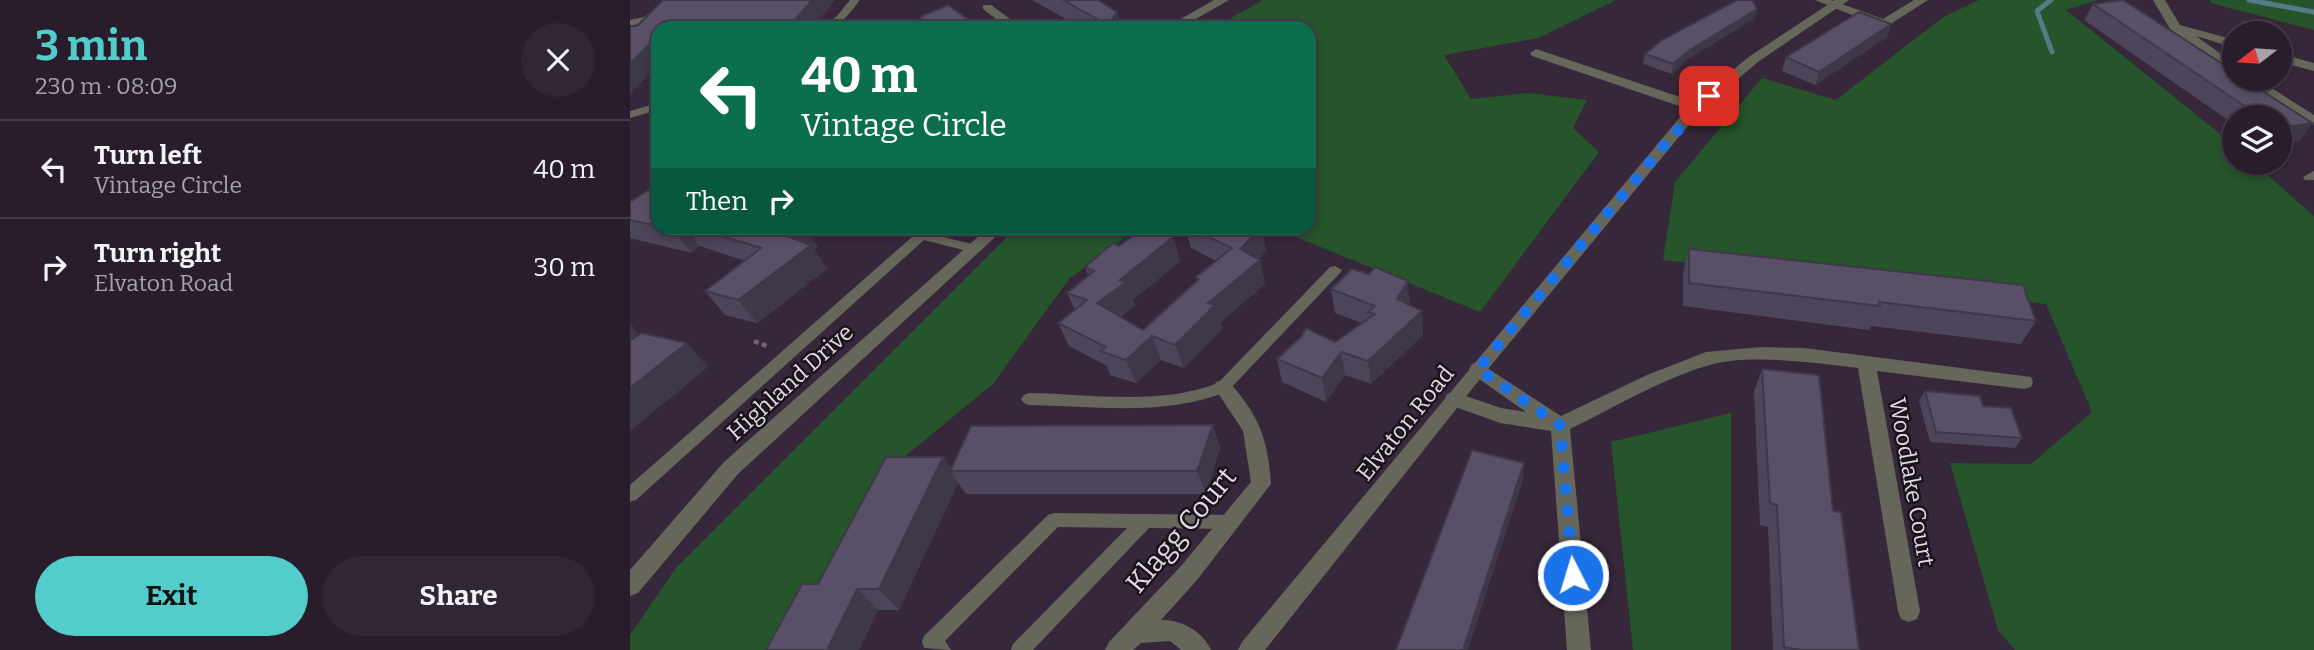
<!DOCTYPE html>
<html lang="en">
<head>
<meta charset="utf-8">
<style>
  :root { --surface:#291d2c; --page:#312634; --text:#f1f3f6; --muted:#a5a2a9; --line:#453b48; --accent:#52cdcc }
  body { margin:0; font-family:Bitter,serif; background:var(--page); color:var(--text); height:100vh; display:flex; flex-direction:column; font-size:26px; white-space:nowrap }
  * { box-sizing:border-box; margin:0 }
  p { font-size:23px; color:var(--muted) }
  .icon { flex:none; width:38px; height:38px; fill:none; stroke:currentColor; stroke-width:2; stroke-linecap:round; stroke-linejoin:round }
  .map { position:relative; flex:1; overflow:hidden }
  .drawer { display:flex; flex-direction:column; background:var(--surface); width:630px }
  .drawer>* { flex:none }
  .top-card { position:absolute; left:21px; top:21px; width:665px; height:214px; border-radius:21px; box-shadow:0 4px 10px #0003,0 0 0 2px var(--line); background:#0b6e4f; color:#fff; overflow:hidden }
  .needle { width:46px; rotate:253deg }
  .controls { position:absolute; left:1592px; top:21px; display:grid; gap:14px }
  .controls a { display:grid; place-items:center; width:70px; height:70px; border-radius:50%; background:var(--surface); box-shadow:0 4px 10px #0003,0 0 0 2px var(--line); font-size:35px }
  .pin { position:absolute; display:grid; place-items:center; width:60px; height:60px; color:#fff; margin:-30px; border-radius:14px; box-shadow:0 4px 10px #0006 }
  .me { position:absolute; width:77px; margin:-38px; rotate:355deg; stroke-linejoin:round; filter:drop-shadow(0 0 5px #0008) }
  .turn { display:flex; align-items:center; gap:24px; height:147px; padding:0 35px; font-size:32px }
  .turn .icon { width:91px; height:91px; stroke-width:2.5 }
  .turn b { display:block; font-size:49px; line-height:60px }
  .then { display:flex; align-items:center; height:66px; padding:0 35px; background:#0003; gap:14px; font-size:26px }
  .round { display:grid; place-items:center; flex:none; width:74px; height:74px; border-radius:37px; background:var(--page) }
  .summary { display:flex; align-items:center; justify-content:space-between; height:119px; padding:0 35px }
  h1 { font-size:42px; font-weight:700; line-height:52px; color:var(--accent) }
  .button { display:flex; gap:14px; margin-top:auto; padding:14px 35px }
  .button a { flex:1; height:80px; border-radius:42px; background:var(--accent); color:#111; font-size:28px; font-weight:700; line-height:80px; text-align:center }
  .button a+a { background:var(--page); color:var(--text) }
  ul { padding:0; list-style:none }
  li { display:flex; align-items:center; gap:21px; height:98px; padding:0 35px; border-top:2px solid var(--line) }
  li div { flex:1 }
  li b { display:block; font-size:26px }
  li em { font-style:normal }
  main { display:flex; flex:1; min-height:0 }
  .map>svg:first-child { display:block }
  .green { fill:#26542b }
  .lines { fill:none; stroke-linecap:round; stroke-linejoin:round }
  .stream { stroke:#527d86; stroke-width:5 }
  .path { stroke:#726475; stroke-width:4.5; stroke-dasharray:5 3.5; stroke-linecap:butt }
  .service { fill:#66665a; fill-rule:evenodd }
  .minor { fill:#66665a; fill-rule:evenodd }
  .tertiary { fill:#66665a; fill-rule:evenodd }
  .wall { fill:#4d4559 }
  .shaded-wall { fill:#3e3848 }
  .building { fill:#595067; stroke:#3e3848; stroke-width:2 }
  .route { stroke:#1a73e8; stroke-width:12; stroke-dasharray:0 21.6 }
  .labels { text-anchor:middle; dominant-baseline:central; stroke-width:5; stroke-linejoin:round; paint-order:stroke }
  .street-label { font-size:23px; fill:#e3d9e5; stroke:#1a131b }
  .near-street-label { font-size:28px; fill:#e3d9e5; stroke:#1a131b }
</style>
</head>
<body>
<main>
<section class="drawer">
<div class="summary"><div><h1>3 min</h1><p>230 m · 08:09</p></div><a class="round"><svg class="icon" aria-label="close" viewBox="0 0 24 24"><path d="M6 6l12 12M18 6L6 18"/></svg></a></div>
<ul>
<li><svg class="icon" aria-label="left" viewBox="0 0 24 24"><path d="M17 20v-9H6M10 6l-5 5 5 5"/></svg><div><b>Turn left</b><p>Vintage Circle</p></div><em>40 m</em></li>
<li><svg class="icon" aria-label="right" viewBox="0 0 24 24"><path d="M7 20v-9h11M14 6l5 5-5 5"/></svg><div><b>Turn right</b><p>Elvaton Road</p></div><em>30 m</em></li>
</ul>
<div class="button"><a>Exit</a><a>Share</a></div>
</section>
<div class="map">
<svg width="1684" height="650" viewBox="0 0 1684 650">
  <rect width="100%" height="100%" fill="#37273a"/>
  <path class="green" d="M633,0H986L909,38L814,55L841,99L898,93L957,100L943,128L969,152L850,312L644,228H679V28H583Z
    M1349,0H1468L1436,10L1605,146V163H1624L1684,216V650H1385L1368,630L1320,463L1401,464L1462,412L1416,304L1033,260L1045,182L1132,78L1206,100L1312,18Z
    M1580,0H1684V30L1581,3Z
    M386,228H508L439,279L363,384L251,476L146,650H0V635L45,569Z
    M1101,413V650H1003L981,442Z"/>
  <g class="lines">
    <path class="stream" d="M1421,0L1407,11L1422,52
      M1619,0L1684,12"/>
    <path class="path" d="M124,341L139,347"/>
    <path class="service" d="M34,0H44L20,21L0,26V20L14,17Z
      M220,0H230C219,14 210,28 192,28L207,16Z
      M28,103V110L0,118V111Z
      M258,228H278L289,230L293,228H306L301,234L350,246L351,249L345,253L294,240L6,500L0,502V485L282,237L260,231Z
      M705,266L712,270L710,273L598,391C536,417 465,406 399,405L394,403L391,399L394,395L399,393C460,394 530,406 588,383L700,267Z
      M424,513L602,515L608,517L610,522L608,527L602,529L519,528L403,650H381L383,644L497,528L428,527L315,641L321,650L294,648L292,642L294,636L418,515Z"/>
    <path class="minor" d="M584,0H599L550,28H535Z
      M1185,0H1201L1253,19L1284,0H1298L1254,28Z
      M1523,0H1535L1550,25L1605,40V48L1566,36L1605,64V74L1540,29Z
      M353,5H361L392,28H378L353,9Z
      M906,49L1071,104L1073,107L1066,111L1061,110L902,56L900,53Z
      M1650,54L1684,63V71L1650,62Z
      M1612,79H1627L1684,115V125Z
      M1684,171V180H1675L1673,177Z
      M358,228H375L108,474L8,593L0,596V570L94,462Z
      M1131,347L1174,348L1401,377L1403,382L1401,387L1394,389L1247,371L1290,611L1287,619L1279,622L1271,619L1268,611L1228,368C1188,363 1121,354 1083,364C1035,377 985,407 940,429L961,650H937L921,431L870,423L817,404L815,399L817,394L824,392L871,408L896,412L842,374L839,369L842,364L848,362L931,416L1017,375L1076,352Z
      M593,380C602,383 607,391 613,399C633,425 639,451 641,484L567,580L531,620C550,619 573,631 581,650H551L540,641L511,643L503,650H475L479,642L551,566L621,482L613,431L584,387L586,382Z"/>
    <path class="tertiary" d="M1205,0H1219L1128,62L1071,110L854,374L635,650H608L612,642L1061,104L1120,56Z"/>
  </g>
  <path class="wall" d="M33,0H205L182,28H28V65L0,94V26H7Z
    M402,0H468L492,28H452Z
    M1493,0L1605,72V79H1614L1682,123L1669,141L1650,143V117H1605V125L1454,20L1463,4Z
    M290,17L350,28H296Z
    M1125,18L1058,59L1042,74L1013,64L1015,54Z
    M1261,24L1257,37L1185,85L1152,71L1156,57Z
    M28,193V228H175L188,247L184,249L197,269L127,323L95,315L75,291L115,261L70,246L62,253L0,238V202Z
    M555,228H631L636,251L628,259L630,260L635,284L590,323L592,329L554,368L531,360L506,383L480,375L477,366L439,346L428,323L445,310L437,293L458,275L455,267L489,246L543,237L550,261L503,300L505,306L490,317L513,330L567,281L566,277L586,261L561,248Z
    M1059,249L1406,321L1391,344L1241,326L1239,330L1053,306V273Z
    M701,289L780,305L792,311L793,335L741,384L715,375L696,402L652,382L647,359L705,342L732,323L705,313Z
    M1132,369L1203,511L1229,650H1143L1138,527L1130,525L1124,392Z
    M1295,391L1353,406L1392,438L1385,448L1300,442L1289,401Z
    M583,425L590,448L576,494H336L328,483L269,610H248L229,650H136L188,584L313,457L321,468Z"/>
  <path class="shaded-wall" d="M182,0H205L182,28H169L165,20Z
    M1127,9L1125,18L1058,59L1042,74L1043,64L1060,50Z
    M487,12L492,28H479L478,25Z
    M1261,24L1257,37L1185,85L1189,72Z
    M28,36V65L0,94V64Z
    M1682,123L1669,141L1650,143V128Z
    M45,228H55L70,246L62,253L42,230Z
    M165,228H175L188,247L184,249L197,269L127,323L108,300L154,235Z
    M631,228L636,251L619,270L630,260L635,284L590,323L592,329L554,368L545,345L578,303L610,249Z
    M543,237L550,261L503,300L505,306L477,326L467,303L490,280Z
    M778,281L780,305L767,299Z
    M792,311L793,335L741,384L738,361Z
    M0,322L9,336L0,340Z
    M522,336L531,360L506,383L496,360Z
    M57,343L78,367L0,431V388Z
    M711,352L715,375L696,402L692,378Z
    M583,425L590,448L576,494L567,471Z
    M313,457L323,471H320L328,483L269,610L249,589Z
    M894,463L893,480L838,650H833Z
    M227,589L248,610L229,650H197Z"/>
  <path class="building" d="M33,0H182L165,20L28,28V36L0,64V26H7Z
    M433,0H468L487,12L478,25Z
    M1107,0H1122L1127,9L1060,50L1043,64L1015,54L1032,40Z
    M1493,0L1605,72V79H1614L1682,123L1650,128V117H1631L1463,4Z
    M318,5L350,28H307L290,17Z
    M1229,12L1261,24L1189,72L1156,57Z
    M18,190L28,193V226L0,220V202Z
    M66,228H165L154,235L181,245L108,300L75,291L131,248Z
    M513,228H517L543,237L490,280L496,282L467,303L513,330L569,279L566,277L602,248L560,228H631L610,249L630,260L578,303L585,305L545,345L522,336L496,360L470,351L476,347L428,323L457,300L437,293L464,271L455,267L483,243L489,246Z
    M1059,249L1393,285L1406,321L1249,302L1250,306L1059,283Z
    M745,267L778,281L767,299L792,311L738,361L711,352L692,378L647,359L672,336L676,328L705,342L745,314L738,312L745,306L701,289L722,269L739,274Z
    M11,333L57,343L0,388V341Z
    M1132,369L1189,375L1203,511L1211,512L1229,650H1171L1154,647L1147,505L1140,503Z
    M1295,391L1350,396L1353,406L1381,408L1392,438L1306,432Z
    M583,425L567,471H320L341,426Z
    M842,450L894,463L833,650H766Z
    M256,457H313L249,589H227L197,650H136L172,584H188Z"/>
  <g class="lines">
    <path class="route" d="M943,575L930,425L848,369L1036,143L1079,96"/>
  </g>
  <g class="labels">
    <g class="street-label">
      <text transform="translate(160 382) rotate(-42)">Highland Drive</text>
      <text transform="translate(775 423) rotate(-51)">Elvaton Road</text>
      <text transform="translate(1282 482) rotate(80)">Woodlake Court</text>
    </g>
    <g class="near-street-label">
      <text transform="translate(551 530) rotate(-50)">Klagg Court</text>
    </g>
  </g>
</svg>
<div class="controls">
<a><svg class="needle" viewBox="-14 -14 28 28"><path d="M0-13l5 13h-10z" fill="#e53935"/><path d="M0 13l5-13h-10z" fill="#a5a2a9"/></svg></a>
<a><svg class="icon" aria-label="layers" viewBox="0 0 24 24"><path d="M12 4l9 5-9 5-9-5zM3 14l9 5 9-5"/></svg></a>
</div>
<div class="pin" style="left:1079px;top:96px;background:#d93025"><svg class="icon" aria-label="arrive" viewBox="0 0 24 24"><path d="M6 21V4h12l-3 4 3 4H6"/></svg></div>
<svg class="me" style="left:943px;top:575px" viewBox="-20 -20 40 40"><circle r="17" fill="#1a73e8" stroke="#fff" stroke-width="3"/><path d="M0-11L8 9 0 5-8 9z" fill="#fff"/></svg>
<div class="top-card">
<div class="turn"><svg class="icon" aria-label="left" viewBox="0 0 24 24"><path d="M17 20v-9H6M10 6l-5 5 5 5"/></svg><div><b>40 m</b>Vintage Circle</div></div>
<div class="then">Then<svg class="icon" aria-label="right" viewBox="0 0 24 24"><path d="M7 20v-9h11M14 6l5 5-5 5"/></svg></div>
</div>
</div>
</main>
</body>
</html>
